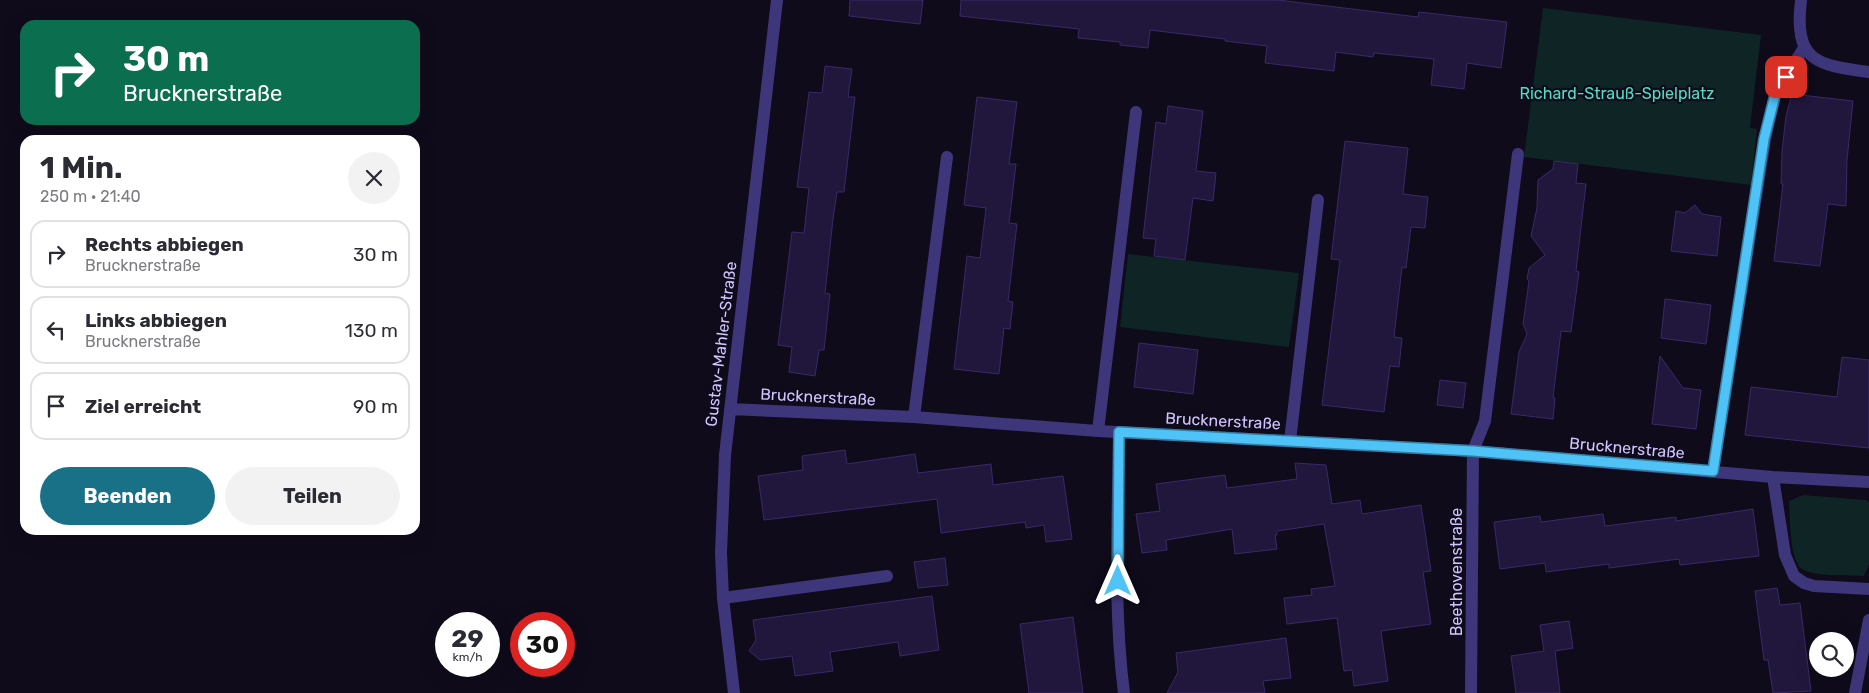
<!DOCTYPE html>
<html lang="de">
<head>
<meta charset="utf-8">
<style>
  :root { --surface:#fff; --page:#f2f2f3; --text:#2b2b33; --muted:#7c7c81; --line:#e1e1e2; --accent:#197188 }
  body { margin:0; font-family:Rubik,sans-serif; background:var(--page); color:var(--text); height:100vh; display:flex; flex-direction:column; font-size:19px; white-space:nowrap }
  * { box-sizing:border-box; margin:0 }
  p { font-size:16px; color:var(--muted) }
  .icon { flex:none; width:28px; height:28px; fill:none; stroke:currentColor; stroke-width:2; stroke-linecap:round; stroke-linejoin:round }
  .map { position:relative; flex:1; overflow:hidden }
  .sheet { position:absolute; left:20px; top:135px; width:400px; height:400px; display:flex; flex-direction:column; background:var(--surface); border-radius:15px; box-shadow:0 5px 20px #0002 }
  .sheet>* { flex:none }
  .guide { position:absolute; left:20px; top:20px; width:400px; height:105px; border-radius:15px; box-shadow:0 5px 20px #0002; background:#0b6e4f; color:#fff; overflow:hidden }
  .controls { position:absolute; left:1809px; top:632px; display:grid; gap:10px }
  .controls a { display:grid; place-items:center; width:45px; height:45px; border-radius:50%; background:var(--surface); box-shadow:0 5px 20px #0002; font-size:25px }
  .speed { position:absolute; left:435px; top:612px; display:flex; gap:10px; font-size:25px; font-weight:700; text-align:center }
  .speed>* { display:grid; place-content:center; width:65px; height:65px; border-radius:50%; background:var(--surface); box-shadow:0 5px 20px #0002; line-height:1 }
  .speed small { font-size:12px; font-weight:400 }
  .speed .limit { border:8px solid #d22; background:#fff; color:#111 }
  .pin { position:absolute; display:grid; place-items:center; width:42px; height:42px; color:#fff; margin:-21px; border-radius:10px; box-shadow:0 2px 8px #0006 }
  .me { position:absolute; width:55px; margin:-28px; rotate:0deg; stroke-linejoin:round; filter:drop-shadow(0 0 4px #0008) }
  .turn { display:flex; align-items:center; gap:18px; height:105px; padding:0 20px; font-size:22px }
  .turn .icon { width:65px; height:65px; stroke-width:2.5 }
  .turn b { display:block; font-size:35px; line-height:42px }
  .round { display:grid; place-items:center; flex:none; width:52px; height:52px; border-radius:26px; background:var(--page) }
  .head { display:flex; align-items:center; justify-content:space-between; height:85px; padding:0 20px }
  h1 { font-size:30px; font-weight:700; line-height:38px }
  .action { display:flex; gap:10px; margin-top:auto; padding:10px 20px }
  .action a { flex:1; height:58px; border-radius:30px; background:var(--accent); color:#fff; font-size:20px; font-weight:700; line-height:58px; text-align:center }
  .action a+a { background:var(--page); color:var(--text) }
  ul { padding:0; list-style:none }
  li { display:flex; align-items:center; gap:15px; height:68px; margin:0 10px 8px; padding:0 10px; border:2px solid var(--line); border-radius:15px }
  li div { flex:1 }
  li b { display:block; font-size:19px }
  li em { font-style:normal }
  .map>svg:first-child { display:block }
  .green { fill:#0e2425 }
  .building { fill:#21173c; stroke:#3a2968 }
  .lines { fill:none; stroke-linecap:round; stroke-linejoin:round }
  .service { stroke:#3e367a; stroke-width:12 }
  .minor { stroke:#3e367a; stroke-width:12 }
  .route-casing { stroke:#337fa1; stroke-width:12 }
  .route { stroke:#4fc3f7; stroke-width:9 }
  .labels { text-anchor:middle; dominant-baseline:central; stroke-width:4.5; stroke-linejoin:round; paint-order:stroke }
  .park-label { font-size:16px; fill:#54ddc4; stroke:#0f0b1b }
  .street-label { font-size:16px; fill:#d0c6ff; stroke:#0f0b1b }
</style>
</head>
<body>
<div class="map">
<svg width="1869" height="693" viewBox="0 0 1869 693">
  <rect width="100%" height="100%" fill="#0f0b1b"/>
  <path class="green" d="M1543,8L1761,35L1750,128L1757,129L1751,185L1524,157Z
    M1128,254L1299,273L1289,347L1120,327Z
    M1803,495L1866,500L1869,502V564L1864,576C1850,575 1814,577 1802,569C1789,560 1790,517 1789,501Z"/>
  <path class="building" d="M850,0H923L920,24L849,16Z
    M961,0H1278L1418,17L1419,12L1507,22L1501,68L1467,63L1464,89L1431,85L1434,59L1374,53L1373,57L1336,52L1334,71L1265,63L1267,46L1225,41V39L1150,30L1148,48L1120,45V42L1078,38L1079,29L960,16Z
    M825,66L852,69L848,97H855L844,192H837L833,219L825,293L830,294L824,350H819L815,376L789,372L792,347L778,345L792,232L804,233L809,188L797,187L809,92L822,93Z
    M1792,94L1853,101L1847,160L1846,206L1828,204L1820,266L1774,261L1783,184H1781L1782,151L1786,116Z
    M977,97L1017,102L1009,164H1016L1009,223L1017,224L1008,301L1013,302L1010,329L1004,328L999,374L954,369L967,256L980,258L986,208L964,205Z
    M1168,106L1203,111L1196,171L1216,173L1213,201L1193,198L1185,260L1154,256L1156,239L1143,238L1156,122L1166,124Z
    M1345,141L1408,148L1403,194L1428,197L1425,228L1411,227L1406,268L1402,267L1394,337L1402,338L1399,367L1390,366L1384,412L1322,405L1340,260L1331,259Z
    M1554,161L1578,164L1576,183L1586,184L1576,271L1579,272L1571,332L1561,331L1553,398H1555L1553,419L1511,414L1519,352L1527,334L1523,324L1529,281L1527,279L1529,268L1545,255L1531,236L1537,208L1538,180L1553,169Z
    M1695,205L1702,214L1721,217L1717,256L1671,251L1676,211L1685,213Z
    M1665,299L1711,305L1706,344L1661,338Z
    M1139,343L1198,350L1193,394L1134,387Z
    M1660,356L1683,388L1701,390L1696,429L1652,424Z
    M1842,357L1869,360V448L1745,435L1751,387L1837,397Z
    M1440,380L1466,383L1463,408L1437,405Z
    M845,450L847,464L915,454L918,473L991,464L993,485L1063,476L1072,539L1046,542L1044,525L1026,528L1025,522L941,533L937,499L764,520L758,476L803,470L802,456Z
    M1295,463L1326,465L1332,504L1360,500L1362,514L1421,505L1431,571L1423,572L1431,624L1381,631L1388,681L1354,686L1352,670L1344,671L1337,618L1287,624L1284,598L1312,595L1311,589L1335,586L1324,524L1277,531V535H1275L1277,549L1235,554L1232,529L1166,540L1167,550L1142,553L1136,514L1160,511L1156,484L1225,475L1227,488L1297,479Z
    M1753,509L1759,556L1680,565L1679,559L1609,568V564L1546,572L1545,563L1500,569L1494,522L1540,516L1541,522L1603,514L1605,526L1676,517V521Z
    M945,558L948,585L918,588L914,562Z
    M1777,588L1780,605L1800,603L1811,691L1773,693L1768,660H1764L1755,591Z
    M932,596L939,650L900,656L898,642L830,652L833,671L795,676L792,656L760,660L749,651L756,640L753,620Z
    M1073,617L1083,693H1029L1020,624Z
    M1569,621L1573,648L1555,651L1560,693H1516L1511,656L1544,651L1540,625Z
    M1286,638L1291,678L1263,681L1265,693H1167L1178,672L1176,653Z"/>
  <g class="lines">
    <path class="service" d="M914,417L947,157
      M1098,431L1136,112
      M1290,441L1318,200
      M1473,451L1485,421L1518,154
      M1713,471L1765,139L1776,91L1804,48
      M723,598L887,576"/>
    <path class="minor" d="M1801,0C1794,61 1815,65 1869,72
      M730,409L914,417L1098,431L1473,451L1773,477L1869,482
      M1119,432C1118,519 1113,607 1124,693
      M1773,477L1785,555L1794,576L1804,583L1814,586L1869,589
      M734,693L723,598L721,553L725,455L777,0
      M1471,693L1473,451
      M1855,693L1869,620"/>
  </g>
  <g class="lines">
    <g class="route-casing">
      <path id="route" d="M1118,581L1119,432L1473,451L1713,471L1764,139L1776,91L1786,77"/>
    </g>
    <use href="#route" class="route"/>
  </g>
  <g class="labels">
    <g class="park-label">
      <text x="1617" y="93">Richard-Strauß-Spielplatz</text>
    </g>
    <g class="street-label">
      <text transform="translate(721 344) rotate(-83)">Gustav-Mahler-Straße</text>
      <text transform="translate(818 397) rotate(3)">Brucknerstraße</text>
      <text transform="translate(1223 421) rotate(3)">Brucknerstraße</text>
      <text transform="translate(1627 448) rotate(5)">Brucknerstraße</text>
      <text transform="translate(1456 572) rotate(-90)">Beethovenstraße</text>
    </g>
  </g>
</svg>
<div class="controls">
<a><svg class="icon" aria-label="search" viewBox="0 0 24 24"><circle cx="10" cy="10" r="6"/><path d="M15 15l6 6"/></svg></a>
</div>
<div class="speed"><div>29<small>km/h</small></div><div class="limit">30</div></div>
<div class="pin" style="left:1786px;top:77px;background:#d93025"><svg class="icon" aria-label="arrive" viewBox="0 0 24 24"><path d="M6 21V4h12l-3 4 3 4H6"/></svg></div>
<svg class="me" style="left:1118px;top:581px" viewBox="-20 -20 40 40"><path d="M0-17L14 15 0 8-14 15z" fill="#4fc3f7" stroke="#fff" stroke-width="4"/></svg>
<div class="guide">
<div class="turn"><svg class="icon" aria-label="right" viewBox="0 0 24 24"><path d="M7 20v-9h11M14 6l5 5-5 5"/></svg><div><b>30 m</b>Brucknerstraße</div></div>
</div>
<section class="sheet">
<div class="head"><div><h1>1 Min.</h1><p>250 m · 21:40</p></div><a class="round"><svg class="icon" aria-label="close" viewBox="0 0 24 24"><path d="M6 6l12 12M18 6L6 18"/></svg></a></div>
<ul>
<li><svg class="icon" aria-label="right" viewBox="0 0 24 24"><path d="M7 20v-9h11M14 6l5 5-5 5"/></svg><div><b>Rechts abbiegen</b><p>Brucknerstraße</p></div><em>30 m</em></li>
<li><svg class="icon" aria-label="left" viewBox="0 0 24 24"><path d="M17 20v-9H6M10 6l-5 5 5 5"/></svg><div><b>Links abbiegen</b><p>Brucknerstraße</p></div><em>130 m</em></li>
<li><svg class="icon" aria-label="arrive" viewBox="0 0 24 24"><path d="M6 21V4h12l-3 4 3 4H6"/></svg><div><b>Ziel erreicht</b></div><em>90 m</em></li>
</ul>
<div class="action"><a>Beenden</a><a>Teilen</a></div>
</section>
</div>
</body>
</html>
